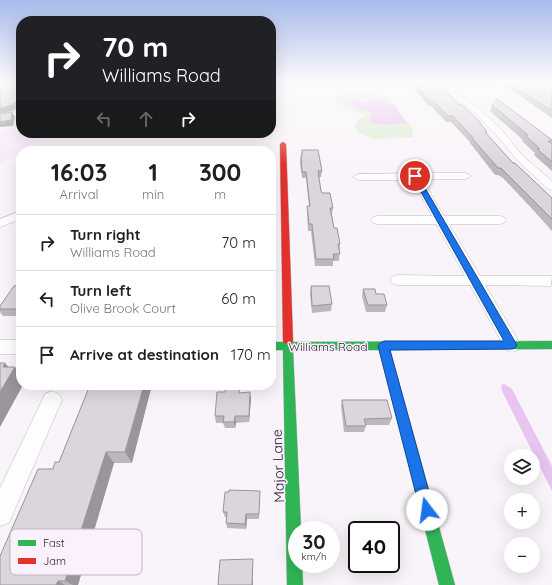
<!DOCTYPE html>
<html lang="en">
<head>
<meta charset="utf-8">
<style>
  :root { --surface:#fff; --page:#f2f2f2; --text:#202124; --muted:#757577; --line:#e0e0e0 }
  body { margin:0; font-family:Quicksand,sans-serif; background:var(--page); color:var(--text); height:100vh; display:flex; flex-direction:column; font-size:15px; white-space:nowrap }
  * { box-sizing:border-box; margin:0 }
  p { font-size:13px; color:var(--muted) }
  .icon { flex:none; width:22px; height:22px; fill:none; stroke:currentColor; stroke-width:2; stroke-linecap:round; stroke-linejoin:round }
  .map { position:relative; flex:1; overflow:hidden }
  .sheet { position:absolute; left:16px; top:146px; width:260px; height:244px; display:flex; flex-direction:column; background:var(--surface); border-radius:16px; box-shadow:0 4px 16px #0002 }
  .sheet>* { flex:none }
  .hud { position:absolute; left:16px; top:16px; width:260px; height:122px; border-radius:16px; box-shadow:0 4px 16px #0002; background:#202124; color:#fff; overflow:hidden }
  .tools { position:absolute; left:504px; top:449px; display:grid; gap:8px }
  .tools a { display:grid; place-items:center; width:36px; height:36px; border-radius:50%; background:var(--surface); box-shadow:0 4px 16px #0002; font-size:20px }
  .speed { position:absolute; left:288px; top:521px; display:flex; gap:8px; font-size:20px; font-weight:700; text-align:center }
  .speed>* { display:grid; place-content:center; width:52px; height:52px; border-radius:50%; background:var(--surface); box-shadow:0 4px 16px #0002; line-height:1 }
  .speed small { font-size:10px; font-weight:400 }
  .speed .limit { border:2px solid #111; border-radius:6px; background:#fff; color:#111 }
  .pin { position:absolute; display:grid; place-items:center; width:34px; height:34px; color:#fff; margin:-17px; border:2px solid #fff; border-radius:50%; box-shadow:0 1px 4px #0007 }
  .me { position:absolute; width:44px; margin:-22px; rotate:345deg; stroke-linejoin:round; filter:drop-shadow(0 0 3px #0008) }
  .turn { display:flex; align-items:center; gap:14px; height:84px; padding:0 20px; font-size:18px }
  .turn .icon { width:52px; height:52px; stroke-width:2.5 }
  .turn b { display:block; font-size:28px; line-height:34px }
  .lanes { display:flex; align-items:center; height:38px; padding:0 20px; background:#0003; justify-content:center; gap:20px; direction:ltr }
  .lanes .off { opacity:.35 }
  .eta { display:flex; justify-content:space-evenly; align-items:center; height:68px; text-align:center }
  .eta b { font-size:24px; font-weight:700; line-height:28px }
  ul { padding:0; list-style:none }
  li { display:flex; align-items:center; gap:12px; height:56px; padding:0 20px; border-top:1px solid var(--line) }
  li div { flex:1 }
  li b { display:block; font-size:15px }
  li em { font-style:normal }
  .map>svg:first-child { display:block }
  .built { fill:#f8eafa }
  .green { fill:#dfedd6 }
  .water { fill:#e8c5ee }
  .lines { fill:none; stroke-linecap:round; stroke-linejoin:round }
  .street-casing { stroke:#c0bac1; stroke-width:1 }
  .fast-casing { stroke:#c0bac1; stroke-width:1 }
  .jam-casing { stroke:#c0bac1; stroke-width:1 }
  .street { fill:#fefdfe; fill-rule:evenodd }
  .fast { fill:#30b455; fill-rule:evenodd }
  .jam { fill:#e5322d; fill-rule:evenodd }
  .wall { fill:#bcb7bd }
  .shaded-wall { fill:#99959a }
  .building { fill:#dbd5dc; stroke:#99959a }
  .route { fill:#1a73e8; stroke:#114b97 }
  .labels { text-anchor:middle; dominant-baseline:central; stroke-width:3; stroke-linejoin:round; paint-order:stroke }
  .street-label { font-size:12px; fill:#2c242e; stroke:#faf1fc }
  .near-street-label { font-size:14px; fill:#2c242e; stroke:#faf1fc }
  .key { fill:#faf1fc; stroke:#bcb4be; stroke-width:1 }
  .key-label { font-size:11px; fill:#2c242e }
</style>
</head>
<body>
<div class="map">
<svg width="552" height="585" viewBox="0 0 552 585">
  <rect width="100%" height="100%" fill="#f9f4f9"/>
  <path class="built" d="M21,128V133H47L0,165V129Z"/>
  <path class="green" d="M345,92C361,92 386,91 396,105L389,104L384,100L364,102L356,99L350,100L353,107L368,111L385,125L408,123L413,129L412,137L374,139L358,133L355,127L358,119L364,115C355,109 342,109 334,101Z"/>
  <path class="water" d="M356,99L364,102L380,99L389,104L396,105L399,112L408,123L385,125L371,123L369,118L373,114C366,109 356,110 350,104V100Z
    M504,384L512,389L552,466V491L502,391L501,385Z"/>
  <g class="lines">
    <g class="street-casing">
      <path id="street" d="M438,82H445L459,96L479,108L501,129L522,155L552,181V190L548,189L516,159L495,133L473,112L455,98Z
        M18,108H21L20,115L0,118V114L15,111Z
        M415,173H466L471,176L466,179H422L444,216H500L504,217L506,220L504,223L500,224H449L480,276H552L551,286L485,285L521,345L518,350L512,352L506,350L470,285H397L392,283L390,280L392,277L397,275L465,276L436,224H377L373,223L371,220L373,217L377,216H432L412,180H358L353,177L358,174Z
        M21,211V219L0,227V219Z
        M0,340H21V354H0Z
        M52,391L59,394L62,400L9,523L0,526V488L45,394Z"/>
    </g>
    <g class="fast-casing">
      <path id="fast" d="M288,336L292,337L293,342L552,341V349L390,350L455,585H439L380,350H293L301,530H297V564H302L303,585H287L283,350H271V342H283L284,337Z"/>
    </g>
    <g class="jam-casing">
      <path id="jam" d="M283,142L286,144L293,340L292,343L288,344L284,343L283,340L280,144Z"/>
    </g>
    <use href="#street" class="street"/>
    <use href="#fast" class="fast"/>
    <use href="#jam" class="jam"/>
  </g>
  <path class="wall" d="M21,82V117H20L17,111L19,110L20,107L18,106L14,110L0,114Z
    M408,82H439L442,85L441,88L487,132V134L513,163L552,198V231L535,212L503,178L498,175H495L470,143V142L451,122H446L431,106H429Z
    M500,82H552V118Z
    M492,105L552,140V171L534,155L535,153L522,141L523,140L490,111Z
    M302,150L322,171L321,177H319L321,191L333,208L332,214L334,228L340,244L339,261H333V266H315L311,231H308L307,212V206H309L306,178H302L300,162Z
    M21,285V316H3L0,312V306Z
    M311,286L332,304L331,311L312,313L310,294Z
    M363,289L376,294L387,305L385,312H366L362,296Z
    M90,385L132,463H114L78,585H0L53,469L59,462Z
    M241,393L251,399L249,422L236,423L235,428H225L223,423H216L215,416Z
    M342,400L392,418L389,425H366L364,432H344L341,406Z
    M260,496L259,519H247L246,529L227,528L226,523L227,517H225L223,512Z"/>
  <path class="shaded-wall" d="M16,102L18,106L14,110L0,114V108Z
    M12,112L15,117L13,126L0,127V122Z
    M21,301V316L16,309Z
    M5,363L12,371L15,367L21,374V385H23L0,427V392L3,367Z
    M144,385H152L132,463L125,452Z
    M250,392L251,399L249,422V416Z
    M235,416L236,423L235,428L234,422Z
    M106,452L114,463L78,585H73L65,581Z
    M246,514L247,519L246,529L245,524Z
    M253,559V585H252Z
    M58,581L65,585H56Z"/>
  <path class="building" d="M0,82H21V112L17,111L19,110L20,103L16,102L12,105L0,108Z
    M413,82H439L442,85H439L459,105H462L478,120L487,132H485L513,163H515L552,198V219L501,168H498L472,138H473L453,116H448L433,101H430Z
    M508,82H552V111Z
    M497,99L552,140V141H548L552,144V162L537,149H540L525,135H528L492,105Z
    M12,112L11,120L0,122V114Z
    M302,150H318L322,171H318L321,191L322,193H330L333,208H330L334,228H337L340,244H338L340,254H333L334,259H316L312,224H309L307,206H310L306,172H302L301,156H302Z
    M19,285H21V301L16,309H0V306L14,286Z
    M311,286H329L332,304L312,306Z
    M363,289H375L376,294H384L387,305H368Z
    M0,363H5L3,367H15L0,392Z
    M90,385H144L125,452H106L65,581H58L56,585H0V556L38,469H53L55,462H59Z
    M226,386H240L239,393L250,392L249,416H235L234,422H223L224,416H215L217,392H225Z
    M342,400H387L392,418L364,419L366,426H346Z
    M229,490L260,491L259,514H246L245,524L226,523L227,512H223L225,492H229Z
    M253,559L252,585H218L220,560Z"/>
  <linearGradient id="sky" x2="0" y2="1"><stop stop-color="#a8bbea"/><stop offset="0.5" stop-color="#fcfafc"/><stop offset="1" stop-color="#fcfafc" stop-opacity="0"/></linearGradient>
  <rect width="552" height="164" fill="url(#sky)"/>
  <path class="route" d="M413,175L418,176L517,345L515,348L512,349L390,350L434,510L432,515L427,517L422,515L420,510L378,346L380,343L384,341H504L412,176Z"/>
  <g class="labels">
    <g class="street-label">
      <text x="328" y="346">Williams Road</text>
    </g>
    <g class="near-street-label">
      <text transform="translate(278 466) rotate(-92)">Major Lane</text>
    </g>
  </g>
  <rect x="10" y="529" width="132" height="46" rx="6" class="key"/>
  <rect x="18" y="540" width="18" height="6" fill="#30b455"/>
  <rect x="18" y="558" width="18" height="6" fill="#e5322d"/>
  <g class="key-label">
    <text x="43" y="547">Fast</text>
    <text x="43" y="565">Jam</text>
  </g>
</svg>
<div class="tools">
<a><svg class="icon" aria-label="layers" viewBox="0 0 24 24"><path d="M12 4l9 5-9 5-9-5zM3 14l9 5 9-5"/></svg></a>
<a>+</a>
<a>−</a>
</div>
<div class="speed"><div>30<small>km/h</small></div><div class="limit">40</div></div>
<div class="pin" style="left:415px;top:176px;background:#d93025"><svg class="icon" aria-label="arrive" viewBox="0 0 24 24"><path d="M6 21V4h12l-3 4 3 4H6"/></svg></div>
<svg class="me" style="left:427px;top:510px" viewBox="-20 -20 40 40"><circle r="19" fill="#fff"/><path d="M0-13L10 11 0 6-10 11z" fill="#1a73e8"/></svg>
<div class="hud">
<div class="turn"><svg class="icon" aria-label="right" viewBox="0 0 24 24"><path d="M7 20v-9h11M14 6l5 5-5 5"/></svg><div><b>70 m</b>Williams Road</div></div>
<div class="lanes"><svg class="icon off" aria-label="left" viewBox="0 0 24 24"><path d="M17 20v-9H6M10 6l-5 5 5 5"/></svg><svg class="icon off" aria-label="ahead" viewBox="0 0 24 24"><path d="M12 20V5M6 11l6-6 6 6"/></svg><svg class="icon" aria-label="right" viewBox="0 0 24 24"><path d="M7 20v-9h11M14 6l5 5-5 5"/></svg></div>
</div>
<section class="sheet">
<div class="eta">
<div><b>16:03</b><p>Arrival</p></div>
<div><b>1</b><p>min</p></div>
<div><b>300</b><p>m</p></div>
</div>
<ul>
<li><svg class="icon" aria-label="right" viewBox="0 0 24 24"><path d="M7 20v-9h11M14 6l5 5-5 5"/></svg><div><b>Turn right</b><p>Williams Road</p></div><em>70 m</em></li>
<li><svg class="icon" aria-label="left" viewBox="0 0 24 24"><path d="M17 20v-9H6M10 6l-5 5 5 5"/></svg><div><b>Turn left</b><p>Olive Brook Court</p></div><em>60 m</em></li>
<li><svg class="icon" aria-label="arrive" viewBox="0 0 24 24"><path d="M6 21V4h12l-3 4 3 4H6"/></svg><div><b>Arrive at destination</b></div><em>170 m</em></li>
</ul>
</section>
</div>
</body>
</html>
